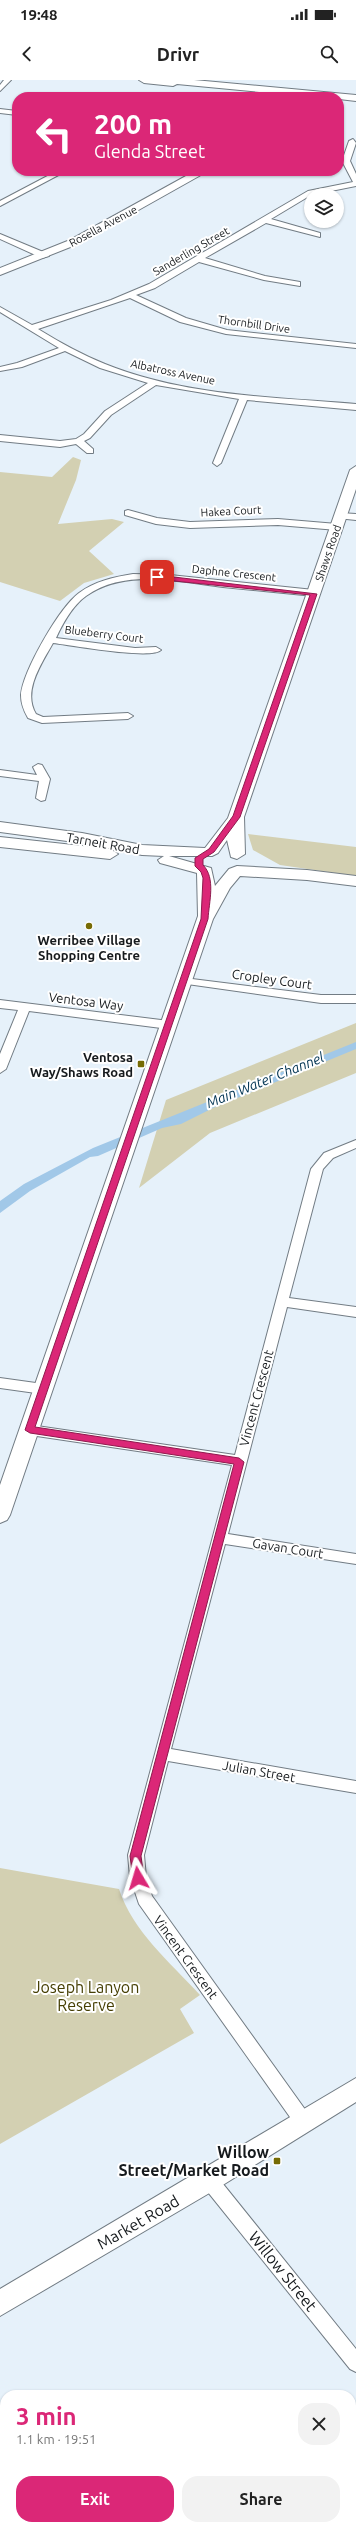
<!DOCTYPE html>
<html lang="en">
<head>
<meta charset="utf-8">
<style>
  :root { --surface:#fff; --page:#f2f2f2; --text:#222; --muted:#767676; --accent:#db2777 }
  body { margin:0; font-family:Ubuntu,sans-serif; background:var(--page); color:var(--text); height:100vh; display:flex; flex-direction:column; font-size:15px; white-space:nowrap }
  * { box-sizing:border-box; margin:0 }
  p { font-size:13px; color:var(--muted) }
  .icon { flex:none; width:22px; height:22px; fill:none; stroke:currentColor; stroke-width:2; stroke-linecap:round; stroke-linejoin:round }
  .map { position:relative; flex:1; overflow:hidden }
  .drawer { position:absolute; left:0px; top:2310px; width:356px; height:140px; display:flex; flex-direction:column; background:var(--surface); border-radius:16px 16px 0 0; box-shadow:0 1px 3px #0004 }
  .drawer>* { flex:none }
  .hud { position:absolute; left:12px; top:12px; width:332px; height:84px; border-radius:16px; box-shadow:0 1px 3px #0004; background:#db2777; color:#fff; overflow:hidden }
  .fabs { position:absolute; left:304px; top:108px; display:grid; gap:8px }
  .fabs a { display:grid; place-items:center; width:40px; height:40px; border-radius:50%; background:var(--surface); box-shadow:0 1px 3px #0004; font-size:20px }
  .pin { position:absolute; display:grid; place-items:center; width:34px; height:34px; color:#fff; margin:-17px; border-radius:8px; box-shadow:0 2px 6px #0006 }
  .me { position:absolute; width:44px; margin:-22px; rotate:353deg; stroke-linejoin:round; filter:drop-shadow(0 0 3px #0008) }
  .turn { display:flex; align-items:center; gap:14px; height:84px; padding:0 16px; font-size:18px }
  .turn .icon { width:52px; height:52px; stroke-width:2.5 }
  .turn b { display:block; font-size:28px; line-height:34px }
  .round { display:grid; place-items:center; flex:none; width:42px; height:42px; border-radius:16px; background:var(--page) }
  .headline { display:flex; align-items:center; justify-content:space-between; height:68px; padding:0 16px }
  h1 { font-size:24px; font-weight:700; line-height:30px; color:var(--accent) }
  .button { display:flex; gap:8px; margin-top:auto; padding:8px 16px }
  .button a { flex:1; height:46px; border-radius:16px; background:var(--accent); color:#fff; font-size:16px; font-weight:700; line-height:46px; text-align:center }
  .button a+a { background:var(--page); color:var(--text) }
  .status { display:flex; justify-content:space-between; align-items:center; height:28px; padding:0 20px; background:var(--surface); direction:ltr }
  .status svg { height:11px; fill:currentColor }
  header { display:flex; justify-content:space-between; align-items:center; height:52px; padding:0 16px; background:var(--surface); font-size:18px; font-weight:700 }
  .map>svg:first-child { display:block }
  .green { fill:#d3d0b2 }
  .water { fill:#a1c8e8 }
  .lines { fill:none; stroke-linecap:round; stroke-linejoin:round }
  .street-casing { stroke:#727c84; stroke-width:2 }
  .secondary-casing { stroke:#727c84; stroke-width:2 }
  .street { fill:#fff; fill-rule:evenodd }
  .secondary { fill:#fff; fill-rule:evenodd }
  .route { fill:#db2777; stroke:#8e194d }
  .poi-dot { fill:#766b04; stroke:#fff; stroke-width:1.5 }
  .labels { text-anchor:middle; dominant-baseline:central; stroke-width:4; stroke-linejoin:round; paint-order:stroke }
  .far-street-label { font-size:11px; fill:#161a1d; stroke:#fff }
  .street-label { font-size:13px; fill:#161a1d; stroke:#fff }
  .poi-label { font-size:13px; font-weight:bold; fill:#161a1d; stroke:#fff }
  .water-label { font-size:14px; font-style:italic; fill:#013352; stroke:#fff }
  .near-park-label { font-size:16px; fill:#463f04; stroke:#fff }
  .near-poi-label { font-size:16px; font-weight:bold; fill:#161a1d; stroke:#fff; text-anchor:end }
  .near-street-label { font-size:16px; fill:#161a1d; stroke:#fff }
</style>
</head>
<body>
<div class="status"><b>19:48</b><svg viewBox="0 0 49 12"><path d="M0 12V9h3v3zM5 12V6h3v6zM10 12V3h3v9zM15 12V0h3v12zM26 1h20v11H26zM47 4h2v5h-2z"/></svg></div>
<header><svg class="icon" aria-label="back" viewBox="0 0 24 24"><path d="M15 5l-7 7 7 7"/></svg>Drivr<svg class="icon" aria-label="search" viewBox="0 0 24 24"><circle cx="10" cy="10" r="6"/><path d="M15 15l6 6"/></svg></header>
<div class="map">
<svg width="356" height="2450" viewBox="0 0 356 2450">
  <rect width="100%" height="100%" fill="#e6f1fa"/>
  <path class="green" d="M73,377L81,380L76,400L58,444L112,439L124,442L89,471L114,494L84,503L60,521L0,502V392L52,397Z
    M248,754L356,767V796L280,785L253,770Z
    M356,943V993L210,1053L139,1108L166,1020Z
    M0,1788L119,1809C133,1852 170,1882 200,1915L180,1929L194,1953L0,2064Z"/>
  <path class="water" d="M356,962V969L213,1028L181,1044L162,1048L98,1076L90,1077L30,1111L0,1133V1121L24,1104L93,1068Z"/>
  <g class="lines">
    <g class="street-casing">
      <path id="street" d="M4,0H11L0,11V5Z
        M0,29L17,31V35L0,33Z
        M353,59L356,63L350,81L356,94V106L311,115L271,139L320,153V157L266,143L205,178L265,196L300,202V206L264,200L199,182L155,208L136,215L186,238L227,250L356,264V268L226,254L180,242L130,218L38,249C59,262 81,274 105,284C184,316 272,317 356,324V330L247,320L221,383L217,386L213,383L239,319L156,305L111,335L90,358L84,361L93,369V373H87L76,364L60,367L0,361V355L60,361L76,359L84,354L105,331L148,303L100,288L65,271L22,287L0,291V287L17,283L59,268L0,232V227L32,245L111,220L149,204L308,111L353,102L342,81L349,61Z
        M57,91H66L0,126V121Z
        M0,154L48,174L49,176L42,178L0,159Z
        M128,430L157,438L190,442L278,439L337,444L342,447L337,450L278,445L190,448L156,444L125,435V431Z
        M340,433L356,434V440L337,438L335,436Z
        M133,494L170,495L314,510L319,513L314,516C284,513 253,510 223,507C179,502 125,488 86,516C72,526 63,543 56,558L135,568L156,567L161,570C152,580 70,565 53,563C42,583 22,611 36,634L43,637L128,633L133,636L128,639L42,643L28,638C24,631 21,624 21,615C23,591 59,528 79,513C95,501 114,497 133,494Z
        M38,684L42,685L50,699L45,720L41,721L36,718L39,701L0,696V690L37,695L33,687Z
        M184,898L321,915H356V923H321L180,903L178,901L180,899Z
        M0,920L169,941L175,945L169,949L29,931L6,989L0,993V974L18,930L0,928Z
        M356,1060V1068L333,1078L323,1089L289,1218L356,1227V1237L287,1227L228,1454L356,1474V1484L225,1464L171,1669L356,1701V1713L168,1681L144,1775L146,1797L152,1816L309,2035L312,2041L309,2047L303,2049L297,2047L139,1824L130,1797L128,1775L232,1385L30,1355L25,1354L23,1350L25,1346L30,1345L235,1375L311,1089L324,1073Z
        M0,1298L43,1304L50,1309L43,1314L0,1308Z
        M209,2092L215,2094L356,2269V2292L350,2289L203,2106L200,2100L203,2094Z
        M356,2339V2358L351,2360V2341Z
        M192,2445H218L215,2450H190Z"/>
    </g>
    <g class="secondary-casing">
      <path id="secondary" d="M139,0H194L356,15V21L339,19V17H312L177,4L173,6L144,3Z
        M195,91H208L78,164L0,195V188L70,160Z
        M356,386V409L244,737L245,774L237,779L231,777L227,760L218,773L212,776H169L211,788L215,806L229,789L237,786L307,790L356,796V806L307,800L240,796L230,808L213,839L10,1435L7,1440L0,1443V1405L198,836L197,793L160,783L158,780L164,776L142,775L82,763L0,752V742L82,753L142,765L205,768L228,738L350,390Z
        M0,757L110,769L118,774L110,779L0,767Z
        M356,1998V2022L218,2108L0,2236V2209Z"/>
    </g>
    <use href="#street" class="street"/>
    <use href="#secondary" class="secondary"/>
  </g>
  <path class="route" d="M157,495L317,514L240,737L214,772L203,779V785C216,798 209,822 208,839L35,1347L239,1378L244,1382L141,1776L144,1798L138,1802L133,1798L130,1776L234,1384L30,1353L25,1350L201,839L203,798L201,792L195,786V778L209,769L233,736L310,515L155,499Z"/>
  <g class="poi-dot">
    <circle cx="89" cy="846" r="4"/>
    <rect x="137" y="980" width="8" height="8" rx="2"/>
    <rect x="273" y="2077" width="8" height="8" rx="2"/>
  </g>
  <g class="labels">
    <g class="far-street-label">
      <text transform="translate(103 146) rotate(-28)">Rosella Avenue</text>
      <text transform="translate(191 171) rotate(-30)">Sanderling Street</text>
      <text transform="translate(254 244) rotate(8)">Thornbill Drive</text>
      <text transform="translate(173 292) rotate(12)">Albatross Avenue</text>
      <text transform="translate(231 431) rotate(-3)">Hakea Court</text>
      <text transform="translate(328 473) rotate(-71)">Shaws Road</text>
      <text transform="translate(234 493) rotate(6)">Daphne Crescent</text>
      <text transform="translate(104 554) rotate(7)">Blueberry Court</text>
    </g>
    <g class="street-label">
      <text transform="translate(103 763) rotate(10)">Tarneit Road</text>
      <text transform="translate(272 899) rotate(8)">Cropley Court</text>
      <text transform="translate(86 921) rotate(7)">Ventosa Way</text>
      <text transform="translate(256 1318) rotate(-75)">Vincent Crescent</text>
      <text transform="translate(288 1468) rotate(9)">Gavan Court</text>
      <text transform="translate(259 1691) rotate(10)">Julian Street</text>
      <text transform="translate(186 1877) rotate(54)">Vincent Crescent</text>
    </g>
    <g class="poi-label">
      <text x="89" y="860">Werribee Village<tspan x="89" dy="15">Shopping Centre</tspan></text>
      <text x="133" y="977" text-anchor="end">Ventosa<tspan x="133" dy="15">Way/Shaws Road</tspan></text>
    </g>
    <g class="water-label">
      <text transform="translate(265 1000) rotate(-22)">Main Water Channel</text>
    </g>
    <g class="near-park-label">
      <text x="86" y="1907">Joseph Lanyon<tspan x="86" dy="18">Reserve</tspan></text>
    </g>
    <g class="near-poi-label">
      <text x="269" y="2072">Willow<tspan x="269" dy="18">Street/Market Road</tspan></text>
    </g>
    <g class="near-street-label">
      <text transform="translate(138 2142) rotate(-30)">Market Road</text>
      <text transform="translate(283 2191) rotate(51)">Willow Street</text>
    </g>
  </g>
</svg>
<div class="fabs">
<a><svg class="icon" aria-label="layers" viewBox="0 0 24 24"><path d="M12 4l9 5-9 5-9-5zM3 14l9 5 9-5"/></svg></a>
</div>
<div class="pin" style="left:157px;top:497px;background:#d93025"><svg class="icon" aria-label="arrive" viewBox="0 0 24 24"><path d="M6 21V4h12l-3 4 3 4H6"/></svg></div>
<svg class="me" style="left:138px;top:1798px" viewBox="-20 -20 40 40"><path d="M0-17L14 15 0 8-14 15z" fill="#db2777" stroke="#fff" stroke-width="4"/></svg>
<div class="hud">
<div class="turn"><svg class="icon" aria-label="left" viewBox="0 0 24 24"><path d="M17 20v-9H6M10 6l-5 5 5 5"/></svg><div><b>200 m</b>Glenda Street</div></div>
</div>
<section class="drawer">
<div class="headline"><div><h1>3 min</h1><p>1.1 km · 19:51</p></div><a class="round"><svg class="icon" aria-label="close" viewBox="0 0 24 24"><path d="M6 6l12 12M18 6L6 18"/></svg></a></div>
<div class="button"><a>Exit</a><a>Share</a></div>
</section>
</div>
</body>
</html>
